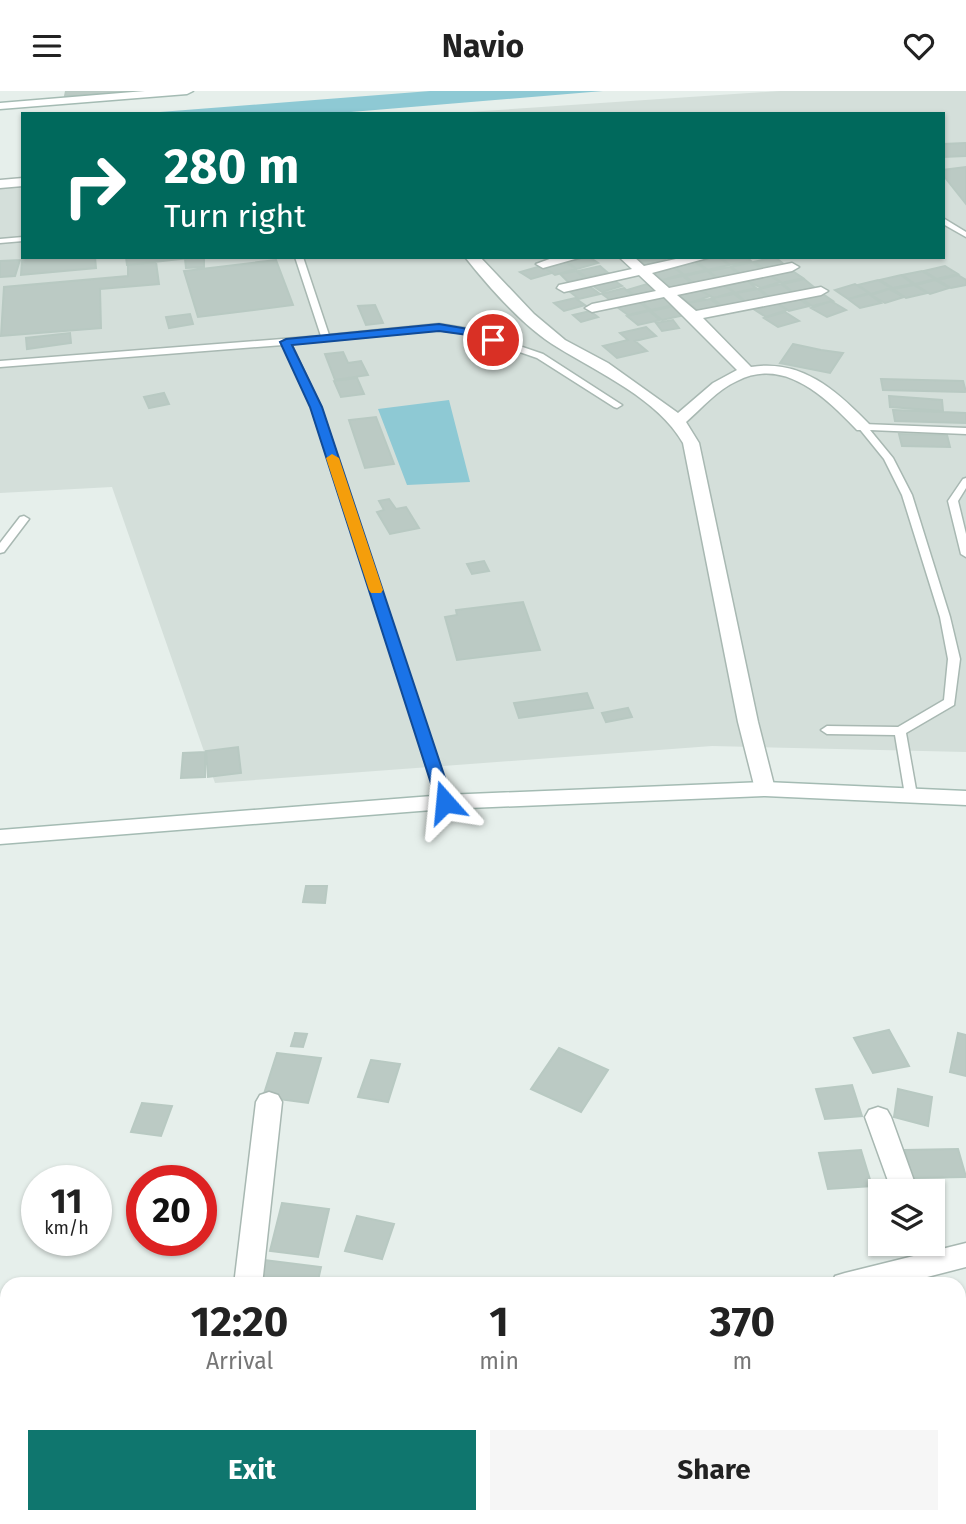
<!DOCTYPE html>
<html lang="en">
<head>
<meta charset="utf-8">
<style>
  :root { --surface:#fff; --page:#f6f6f6; --text:#222; --muted:#767676; --accent:#0f766e }
  body { margin:0; font-family:"Fira Sans",sans-serif; background:var(--page); color:var(--text); height:100vh; display:flex; flex-direction:column; font-size:26px; white-space:nowrap }
  * { box-sizing:border-box; margin:0 }
  p { font-size:23px; color:var(--muted) }
  .icon { flex:none; width:38px; height:38px; fill:none; stroke:currentColor; stroke-width:2; stroke-linecap:round; stroke-linejoin:round }
  .map { position:relative; flex:1; overflow:hidden }
  .drawer { position:absolute; left:0px; top:1186px; width:966px; height:247px; display:flex; flex-direction:column; background:var(--surface); border-radius:21px 21px 0 0; box-shadow:0 2px 5px #0004 }
  .drawer>* { flex:none }
  .guide { position:absolute; left:21px; top:21px; width:924px; height:147px; border-radius:0px; box-shadow:0 2px 5px #0004; background:#00695c; color:#fff; overflow:hidden }
  .buttons { position:absolute; left:868px; top:1088px; display:grid; gap:14px }
  .buttons a { display:grid; place-items:center; width:77px; height:77px; border-radius:0px; background:var(--surface); box-shadow:0 2px 5px #0004; font-size:35px }
  .speed { position:absolute; left:21px; top:1074px; display:flex; gap:14px; font-size:35px; font-weight:700; text-align:center }
  .speed>* { display:grid; place-content:center; width:91px; height:91px; border-radius:50%; background:var(--surface); box-shadow:0 2px 5px #0004; line-height:1 }
  .speed small { font-size:18px; font-weight:400 }
  .speed .limit { border:10px solid #d22; background:#fff; color:#111 }
  .pin { position:absolute; display:grid; place-items:center; width:60px; height:60px; color:#fff; margin:-30px; border:4px solid #fff; border-radius:50%; box-shadow:0 2px 7px #0007 }
  .me { position:absolute; width:77px; margin:-38px; rotate:342deg; stroke-linejoin:round; filter:drop-shadow(0 0 5px #0008) }
  .turn { display:flex; align-items:center; gap:24px; height:147px; padding:0 28px; font-size:32px }
  .turn .icon { width:91px; height:91px; stroke-width:2.5 }
  .turn b { display:block; font-size:49px; line-height:60px }
  .eta { display:flex; justify-content:space-evenly; align-items:center; height:119px; text-align:center }
  .eta b { font-size:42px; font-weight:700; line-height:49px }
  .primary-button { display:flex; gap:14px; margin-top:auto; padding:14px 28px }
  .primary-button a { flex:1; height:80px; border-radius:0px; background:var(--accent); color:#fff; font-size:28px; font-weight:700; line-height:80px; text-align:center }
  .primary-button a+a { background:var(--page); color:var(--text) }
  header { display:flex; justify-content:space-between; align-items:center; height:91px; padding:0 28px; background:var(--surface); font-size:32px; font-weight:700 }
  .map>svg:first-child { display:block }
  .built { fill:#d4dfda }
  .water { fill:#8ec9d4 }
  .building { fill:#bbcac4; stroke:#b8c9c2; stroke-width:2 }
  .lines { fill:none; stroke-linecap:round; stroke-linejoin:round }
  .lane-casing { stroke:#a8b8b2; stroke-width:3 }
  .street-casing { stroke:#a8b8b2; stroke-width:3 }
  .secondary-casing { stroke:#a4bbb3; stroke-width:3 }
  .lane { fill:#fff; fill-rule:evenodd }
  .street { fill:#fff; fill-rule:evenodd }
  .secondary { fill:#fff; fill-rule:evenodd }
  .route { fill:#1a73e8; stroke:#114b97; stroke-width:2 }
  .slow { fill:#f59e0b }
</style>
</head>
<body>
<header><svg class="icon" aria-label="menu" viewBox="0 0 24 24"><path d="M4 6h16M4 12h16M4 18h16"/></svg>Navio<svg class="icon" aria-label="heart" viewBox="0 0 24 24"><path d="M12 20l-8-8c-3-5 5-10 8-4 3-6 11-1 8 4z"/></svg></header>
<div class="map">
<svg width="966" height="1433" viewBox="0 0 966 1433">
  <rect width="100%" height="100%" fill="#e6efeb"/>
  <path class="built" d="M780,0H966V661L712,655L215,692L112,396L0,402V90L23,88V166H943V23H439Z"/>
  <path class="water" d="M430,0H603L327,23H134Z
    M449,309L470,391L407,394L378,318Z"/>
  <path class="building" d="M66,0H133L132,2L65,5Z
    M966,52V65L943,66V53Z
    M966,76V113L943,84V79Z
    M23,154V166H95L96,177L21,184Z
    M126,166H199L127,174Z
    M589,166L598,172L577,178L567,171Z
    M661,166L668,171L646,176L637,167Z
    M718,166L729,174L708,179L697,171Z
    M720,166H747L751,170L730,174Z
    M775,166L786,175L766,179L754,171Z
    M204,167V176L186,177L185,168Z
    M20,169L15,185L0,186V170Z
    M276,169L293,214L198,226L184,180Z
    M564,170L576,178L555,184L544,176Z
    M156,171L159,193L100,198L101,237L1,245L4,196L128,185V174Z
    M695,171L706,179L684,184L674,175Z
    M752,171L763,179L743,184L731,176Z
    M541,175L552,182L531,188L520,181Z
    M600,175L608,182L586,186L578,180Z
    M671,175L683,183L663,189L651,181Z
    M945,175L958,183L937,188L924,180Z
    M730,176L740,184L718,188L709,180Z
    M791,179L803,187L782,192L770,183Z
    M576,180L585,187L568,191L560,183Z
    M707,180L718,188L696,194L685,185Z
    M922,180L935,188L915,193L902,184Z
    M766,183L780,191L761,197L747,189Z
    M901,184L913,193L893,197L880,189Z
    M958,184L966,189V194L951,197L938,189Z
    M683,185L693,194L672,198L662,189Z
    M612,188L622,195L602,201L592,194Z
    M745,188L756,197L735,202L724,193Z
    M804,188L815,197L794,202L783,193Z
    M878,189L891,197L871,203L858,194Z
    M935,189L949,197L930,203L916,194Z
    M720,192L734,201L714,207L700,199Z
    M647,193L658,200L638,206L627,199Z
    M781,193L793,202L771,207L759,198Z
    M855,193L869,202L848,208L835,199Z
    M914,194L927,202L906,207L893,198Z
    M589,195L600,203L579,208L569,200Z
    M624,197L634,206L613,211L602,203Z
    M697,197L710,205L690,212L677,204Z
    M758,198L769,207L746,211L736,202Z
    M889,198L904,206L885,212L871,204Z
    M820,201L833,210L812,215L799,206Z
    M734,203L746,212L724,217L712,207Z
    M869,203L881,212L860,217L848,208Z
    M663,205L673,214L651,219L640,210Z
    M797,206L809,215L789,220L776,211Z
    M575,207L585,214L564,220L554,212Z
    M710,208L721,216L700,221L688,212Z
    M638,210L649,219L628,224L617,216Z
    M773,210L787,219L766,226L752,217Z
    M831,210L846,219L827,226L811,217Z
    M375,214L383,232L366,234L358,215Z
    M674,215L685,224L662,229L651,220Z
    M590,220L598,226L581,231L573,224Z
    M649,220L660,229L638,234L627,225Z
    M785,221L799,230L778,236L764,227Z
    M190,223L193,233L169,237L166,226Z
    M673,229L679,237L662,240L656,232Z
    M646,236L656,245L635,250L647,260L617,267L603,255L628,249L620,242Z
    M70,242L71,252L27,258L26,247Z
    M793,253L821,259L843,262L830,282L780,272Z
    M343,261L348,272L361,270L368,284L335,289L325,263Z
    M357,287L364,303L341,306L334,290Z
    M881,288L963,290L966,301L883,299Z
    M164,302L169,313L149,317L144,306Z
    M889,305L942,309L943,320L890,316Z
    M893,319L966,322V332L895,330Z
    M376,326L394,373L365,377L349,329Z
    M899,343L947,344L950,356L902,355Z
    M389,408L396,418L406,416L419,437L390,443L377,421L384,419L379,410Z
    M484,470L489,480L472,483L467,473Z
    M523,511L540,559L457,569L445,526L457,524L456,519Z
    M587,602L593,617L519,627L514,612Z
    M628,617L632,626L606,631L602,622Z
    M238,656L241,682L208,686L206,660Z
    M205,661V686L181,687L183,662Z
    M306,795H327L325,812L303,811Z
    M889,939L909,975L873,982L854,947Z
    M295,942L307,943L303,956L291,955Z
    M958,942L966,944V985L950,981Z
    M559,957L608,979L581,1021L531,998Z
    M277,962L321,967L308,1012L263,1006Z
    M371,969L400,973L388,1011L358,1006Z
    M852,994L862,1025L825,1028L816,998Z
    M898,998L932,1006L928,1035L894,1026Z
    M142,1012L172,1015L161,1045L131,1041Z
    M958,1058L966,1086L912,1087L905,1059Z
    M861,1059L872,1095L828,1098L819,1062Z
    M282,1112L329,1118L318,1166L270,1160Z
    M357,1125L394,1133L382,1168L345,1160Z
    M264,1169L321,1176L317,1194H257Z"/>
  <g class="lines">
    <g class="lane-casing">
      <path id="lane" d="M943,127L966,141V146L943,133Z
        M23,146V150L0,152V148Z
        M295,166H303L329,244L439,233L470,238L543,263L622,314L617,317L614,316L537,267L468,243L439,239L291,253L321,316L451,711L445,715L439,711L311,316L283,254L0,276V270L321,245Z
        M863,333L966,337V343L870,339L893,367L912,404L950,526L960,568L954,614L906,642L917,704L911,708L905,704L895,644L827,643L821,639L827,635L898,636L944,609L948,568L940,526L902,404L884,368L858,336Z
        M966,387V397L958,410L966,443V466L961,463L948,410L963,388Z
        M24,425L29,428L4,461L0,462V452L20,426Z"/>
    </g>
    <g class="street-casing">
      <path id="street" d="M23,87V95L0,97V89Z
        M465,166H480L534,223L565,249L608,272L678,322L713,292L737,279L664,206L592,221L585,217L592,213L656,200L639,184L564,201L557,197L559,194L632,178L619,166H634L644,175L685,166H711L652,182L669,197L792,172L799,176L792,180L677,204L696,220L821,196L828,200L821,204L703,227L751,276C802,268 836,299 869,333L871,336L869,339H857C827,308 785,265 737,290C717,299 702,317 686,331L699,352L758,631L775,698L772,703H758L755,698L738,631L683,352C658,308 599,282 557,256C525,237 488,195 465,166Z
        M555,166H582L543,177L536,173Z
        M269,1001L278,1004L282,1011L262,1194H234L256,1011L260,1004Z
        M878,1016L887,1019L891,1026L918,1101H892L865,1026L869,1019Z
        M966,1152V1176L896,1194H831L835,1185L845,1182Z
        M7,1254V1280L0,1282V1256Z"/>
    </g>
    <g class="secondary-casing">
      <path id="secondary" d="M145,0H193L187,3L0,18V12Z
        M765,691L966,700V714L765,705L445,718L0,753V739L445,704Z"/>
    </g>
    <use href="#lane" class="lane"/>
    <use href="#street" class="street"/>
    <use href="#secondary" class="secondary"/>
  </g>
  <path class="route" d="M439,233L474,239L499,249L493,253L468,244L439,240L292,254L322,316L453,711L445,716L437,711L310,316L280,251L286,248Z"/>
  <path class="slow" d="M332,363L339,367L383,499L381,502H371L369,499L326,367Z"/>
</svg>
<div class="buttons">
<a><svg class="icon" aria-label="layers" viewBox="0 0 24 24"><path d="M12 4l9 5-9 5-9-5zM3 14l9 5 9-5"/></svg></a>
</div>
<div class="speed"><div>11<small>km/h</small></div><div class="limit">20</div></div>
<div class="pin" style="left:493px;top:249px;background:#d93025"><svg class="icon" aria-label="arrive" viewBox="0 0 24 24"><path d="M6 21V4h12l-3 4 3 4H6"/></svg></div>
<svg class="me" style="left:445px;top:711px" viewBox="-20 -20 40 40"><path d="M0-17L14 15 0 8-14 15z" fill="#1a73e8" stroke="#fff" stroke-width="4"/></svg>
<div class="guide">
<div class="turn"><svg class="icon" aria-label="right" viewBox="0 0 24 24"><path d="M7 20v-9h11M14 6l5 5-5 5"/></svg><div><b>280 m</b>Turn right</div></div>
</div>
<section class="drawer">
<div class="eta">
<div><b>12:20</b><p>Arrival</p></div>
<div><b>1</b><p>min</p></div>
<div><b>370</b><p>m</p></div>
</div>
<div class="primary-button"><a>Exit</a><a>Share</a></div>
</section>
</div>
</body>
</html>
